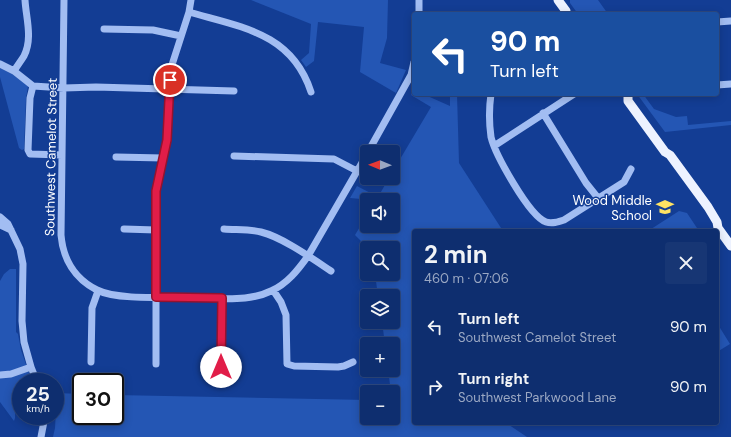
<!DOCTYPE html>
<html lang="en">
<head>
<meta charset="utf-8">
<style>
  :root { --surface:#0e2e6f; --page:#173674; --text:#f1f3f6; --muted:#9ba8c3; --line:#2e4a82 }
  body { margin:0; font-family:"DM Sans",sans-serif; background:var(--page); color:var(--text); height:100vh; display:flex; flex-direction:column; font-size:15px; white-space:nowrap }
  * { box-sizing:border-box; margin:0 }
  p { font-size:13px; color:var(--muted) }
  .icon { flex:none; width:22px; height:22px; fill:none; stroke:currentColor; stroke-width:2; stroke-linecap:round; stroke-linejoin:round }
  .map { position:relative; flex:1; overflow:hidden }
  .sheet { position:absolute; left:412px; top:229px; width:307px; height:196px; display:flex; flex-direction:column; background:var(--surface); border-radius:4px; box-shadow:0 2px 10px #0003,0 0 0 1px var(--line) }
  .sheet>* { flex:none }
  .top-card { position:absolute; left:412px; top:12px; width:307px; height:84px; border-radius:4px; box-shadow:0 2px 10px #0003,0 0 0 1px var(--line); background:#1a4fa0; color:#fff; overflow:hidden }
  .needle { width:26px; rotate:271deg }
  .fabs { position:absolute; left:360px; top:145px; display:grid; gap:8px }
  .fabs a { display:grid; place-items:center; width:40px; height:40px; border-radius:4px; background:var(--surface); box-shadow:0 2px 10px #0003,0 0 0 1px var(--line); font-size:20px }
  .speed { position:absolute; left:12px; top:373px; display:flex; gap:8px; font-size:20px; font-weight:700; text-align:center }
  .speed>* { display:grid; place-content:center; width:52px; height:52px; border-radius:50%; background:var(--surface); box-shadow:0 2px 10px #0003,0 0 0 1px var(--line); line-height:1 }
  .speed small { font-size:10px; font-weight:400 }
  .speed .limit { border:2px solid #111; border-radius:6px; background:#fff; color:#111 }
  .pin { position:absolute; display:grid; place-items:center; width:34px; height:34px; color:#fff; margin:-17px; border:2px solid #fff; border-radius:50%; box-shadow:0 1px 4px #0007 }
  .me { position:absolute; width:44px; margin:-22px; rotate:0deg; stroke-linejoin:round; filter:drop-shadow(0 0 3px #0008) }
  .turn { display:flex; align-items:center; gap:14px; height:84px; padding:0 12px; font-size:18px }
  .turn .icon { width:52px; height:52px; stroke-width:2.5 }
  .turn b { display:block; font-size:28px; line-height:34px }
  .round { display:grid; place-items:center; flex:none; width:42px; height:42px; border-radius:4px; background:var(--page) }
  .head { display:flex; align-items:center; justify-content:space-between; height:68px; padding:0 12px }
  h1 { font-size:24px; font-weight:700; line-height:30px }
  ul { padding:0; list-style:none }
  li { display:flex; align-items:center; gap:12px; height:60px; padding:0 12px }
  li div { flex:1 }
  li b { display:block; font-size:15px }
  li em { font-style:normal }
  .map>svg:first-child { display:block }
  .green { fill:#2456b4 }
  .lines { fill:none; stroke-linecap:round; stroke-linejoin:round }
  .minor { stroke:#a2bdf2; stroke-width:7 }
  .major { stroke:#edf2ff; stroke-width:9 }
  .route-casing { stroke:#92132f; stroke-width:10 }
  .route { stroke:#e11d48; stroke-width:7 }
  .labels { text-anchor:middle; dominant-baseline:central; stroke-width:3; stroke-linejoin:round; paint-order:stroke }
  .street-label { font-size:13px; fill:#fff; stroke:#133d94 }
  .poi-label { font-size:13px; fill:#fff; stroke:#133d94; text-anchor:end }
</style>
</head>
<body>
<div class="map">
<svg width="731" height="437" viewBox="0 0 731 437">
  <rect width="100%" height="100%" fill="#133d94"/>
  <path class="green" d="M251,0H388L387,38L380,63L406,70L396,93L360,72L364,27L318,22L314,61L306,67L301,60L309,53L311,24Z
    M570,0H598L608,14H578L570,3Z
    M0,68L12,74L28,86L26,98L24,149L22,150L19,148L0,77Z
    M413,90L414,94H423L450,106V94H457L459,163L503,231H414V423H506L527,437H53L55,428L57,393L81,394V416H115V395L367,400V418H393V392H391L388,370H393V344H385L382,322H393V296H378L375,274H393V248H368L355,235L367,215V226H393V200H367V202L361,199L350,198L357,186L378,197L389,178H393V171L431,107L411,95Z
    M637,94H643L654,109L676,117L687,116L688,125L731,121V125L665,132Z
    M679,211L687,213L699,231H648Z
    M10,269H16V332L18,334L21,350L30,376V382H21V410L15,411V418L14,421L0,402V281L4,274Z
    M717,323L730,344L717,352Z"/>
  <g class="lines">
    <path class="minor" d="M64,0L61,235C63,259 75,279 97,290C117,300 161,297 184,297C204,298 225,300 245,298C254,297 263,295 271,291C287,284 298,270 308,256L367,154
      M189,12C241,27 292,33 311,92
      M419,14V0
      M717,22L731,21
      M104,29L153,30L181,36
      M0,64L14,71L33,86L64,88L96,87L234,91
      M14,71C17,66 21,61 24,56C33,38 26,18 25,0
      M717,85L731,84
      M33,86L30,98L28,150L30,154L62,155
      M491,94C489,108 489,123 491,137C495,154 529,216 546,222C552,224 558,222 564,220L624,182L631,169
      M543,113L586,183L598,198
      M494,146L574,94
      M368,152L411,75L414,62
      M234,156L334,159L357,171
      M116,157L163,158
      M0,217L8,224L20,249L23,264L22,321L24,342L31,367L37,382
      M0,225L11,230
      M124,229L156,230
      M224,229C236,230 249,229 261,232C282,237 313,259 331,271
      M273,290L281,302L286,315L287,364L294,366L338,367L344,366L353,362
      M91,362L92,308L98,291
      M156,364V191L167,140L170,71L189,12L191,0
      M221,367L222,298
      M0,375L11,374L31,367
      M41,437L45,416"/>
    <path class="major" d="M558,0L566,11V14
      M628,95V101L665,152L670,155L708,207L717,222L718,228L731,246"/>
  </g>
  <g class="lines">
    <g class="route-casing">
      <path id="route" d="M170,80L167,140L156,191V297L222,298L221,367"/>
    </g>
    <use href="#route" class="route"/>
  </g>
  <defs>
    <g id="school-bare" transform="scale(1.38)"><path d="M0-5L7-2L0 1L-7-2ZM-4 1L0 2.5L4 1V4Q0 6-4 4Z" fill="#ffe363" stroke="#133d94" stroke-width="2.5" paint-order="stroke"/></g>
  </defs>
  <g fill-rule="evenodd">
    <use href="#school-bare" x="665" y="207"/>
  </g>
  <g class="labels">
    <g class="street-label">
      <text transform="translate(51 157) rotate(-89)">Southwest Camelot Street</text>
    </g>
    <g class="poi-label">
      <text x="652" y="200">Wood Middle<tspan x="652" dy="15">School</tspan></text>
    </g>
  </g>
</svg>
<div class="fabs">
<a><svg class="needle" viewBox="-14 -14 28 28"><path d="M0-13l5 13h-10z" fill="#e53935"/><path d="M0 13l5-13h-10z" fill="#9ba8c3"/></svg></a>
<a><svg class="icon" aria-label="sound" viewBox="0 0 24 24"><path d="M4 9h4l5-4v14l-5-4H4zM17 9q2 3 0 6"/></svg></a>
<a><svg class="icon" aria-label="search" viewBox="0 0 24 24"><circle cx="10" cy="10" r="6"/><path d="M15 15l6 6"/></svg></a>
<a><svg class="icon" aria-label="layers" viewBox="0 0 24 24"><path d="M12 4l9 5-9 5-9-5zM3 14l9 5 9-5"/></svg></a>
<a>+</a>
<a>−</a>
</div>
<div class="speed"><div>25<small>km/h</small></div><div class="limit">30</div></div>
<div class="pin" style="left:170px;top:80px;background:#d93025"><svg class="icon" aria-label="arrive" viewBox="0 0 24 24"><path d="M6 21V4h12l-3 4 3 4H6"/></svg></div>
<svg class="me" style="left:221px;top:367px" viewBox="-20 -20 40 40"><circle r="19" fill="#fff"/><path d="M0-13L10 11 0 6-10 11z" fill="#e11d48"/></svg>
<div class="top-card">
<div class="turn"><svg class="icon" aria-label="left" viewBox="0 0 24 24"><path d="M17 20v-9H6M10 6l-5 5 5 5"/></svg><div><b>90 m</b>Turn left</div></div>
</div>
<section class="sheet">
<div class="head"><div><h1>2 min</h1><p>460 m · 07:06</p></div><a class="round"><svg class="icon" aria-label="close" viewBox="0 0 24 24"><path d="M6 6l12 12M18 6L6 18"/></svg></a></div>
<ul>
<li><svg class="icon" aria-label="left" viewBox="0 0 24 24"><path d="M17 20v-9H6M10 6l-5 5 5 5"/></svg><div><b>Turn left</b><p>Southwest Camelot Street</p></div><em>90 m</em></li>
<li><svg class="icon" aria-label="right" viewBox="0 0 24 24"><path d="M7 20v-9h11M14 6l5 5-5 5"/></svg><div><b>Turn right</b><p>Southwest Parkwood Lane</p></div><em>90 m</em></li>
</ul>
</section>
</div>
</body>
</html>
